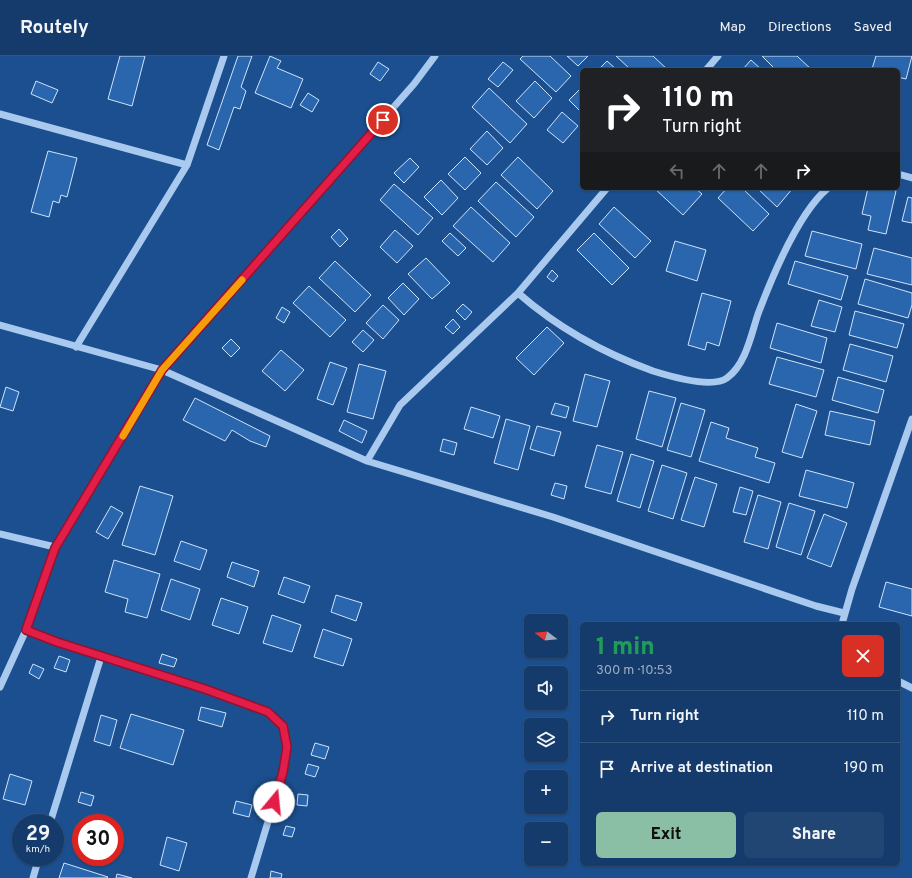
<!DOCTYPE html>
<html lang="en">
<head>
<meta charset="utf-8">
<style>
  :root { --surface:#143b6b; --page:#214673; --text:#f1f3f6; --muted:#9dadc1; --line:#33557e; --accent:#8abfa5 }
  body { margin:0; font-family:Overpass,sans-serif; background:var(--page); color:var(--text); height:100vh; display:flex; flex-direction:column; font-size:15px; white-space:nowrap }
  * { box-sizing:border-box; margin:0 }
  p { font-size:13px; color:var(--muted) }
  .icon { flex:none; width:22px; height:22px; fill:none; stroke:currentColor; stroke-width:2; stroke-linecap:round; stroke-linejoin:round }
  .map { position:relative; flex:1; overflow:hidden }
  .details { position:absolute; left:580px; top:566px; width:320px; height:244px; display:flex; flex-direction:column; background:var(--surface); border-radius:6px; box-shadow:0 1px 3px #0004,0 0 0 1px var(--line) }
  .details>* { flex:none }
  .banner { position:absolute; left:580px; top:12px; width:320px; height:122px; border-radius:6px; box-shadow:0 1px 3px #0004,0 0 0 1px var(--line); background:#202124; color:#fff; overflow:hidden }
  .needle { width:26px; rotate:286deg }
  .tools { position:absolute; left:524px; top:558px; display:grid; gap:8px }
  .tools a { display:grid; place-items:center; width:44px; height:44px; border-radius:6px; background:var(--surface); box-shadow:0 1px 3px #0004,0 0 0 1px var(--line); font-size:20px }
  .speed { position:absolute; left:12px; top:758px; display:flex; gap:8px; font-size:20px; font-weight:700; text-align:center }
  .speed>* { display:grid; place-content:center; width:52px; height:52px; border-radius:50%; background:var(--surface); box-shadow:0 1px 3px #0004,0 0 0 1px var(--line); line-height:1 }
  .speed small { font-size:10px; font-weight:400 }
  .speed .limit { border:6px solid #d22; background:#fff; color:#111 }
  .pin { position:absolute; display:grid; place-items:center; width:34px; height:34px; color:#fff; margin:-17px; border:2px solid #fff; border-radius:50%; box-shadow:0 1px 4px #0007 }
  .me { position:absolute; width:44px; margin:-22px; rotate:17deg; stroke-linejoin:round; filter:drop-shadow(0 0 3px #0008) }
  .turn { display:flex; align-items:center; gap:14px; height:84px; padding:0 16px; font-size:18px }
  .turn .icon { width:52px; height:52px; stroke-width:2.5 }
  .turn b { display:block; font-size:28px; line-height:34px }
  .lanes { display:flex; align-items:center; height:38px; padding:0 16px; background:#0003; justify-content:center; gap:20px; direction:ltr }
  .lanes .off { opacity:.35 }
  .round { display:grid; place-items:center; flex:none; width:42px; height:42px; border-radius:6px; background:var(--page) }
  .head { display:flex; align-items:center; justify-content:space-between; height:68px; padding:0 16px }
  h1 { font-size:24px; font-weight:800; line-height:30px; color:#1e9e55 }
  .primary-button { display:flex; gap:8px; margin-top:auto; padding:8px 16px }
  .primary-button a { flex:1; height:46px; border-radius:6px; background:var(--accent); color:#111; font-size:16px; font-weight:800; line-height:46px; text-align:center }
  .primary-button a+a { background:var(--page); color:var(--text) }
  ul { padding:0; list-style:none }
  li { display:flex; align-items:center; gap:12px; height:52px; padding:0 16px; border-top:1px solid var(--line) }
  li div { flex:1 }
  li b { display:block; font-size:15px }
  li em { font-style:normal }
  header { display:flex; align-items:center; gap:24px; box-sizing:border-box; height:56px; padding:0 20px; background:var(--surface); border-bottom:1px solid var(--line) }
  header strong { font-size:19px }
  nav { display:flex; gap:22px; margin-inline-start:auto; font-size:14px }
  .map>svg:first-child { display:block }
  .building { fill:#2a66ad; stroke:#cfe3fa }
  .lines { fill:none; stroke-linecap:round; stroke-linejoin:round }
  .minor { stroke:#a9c9ee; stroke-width:7 }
  .route-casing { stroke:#92132f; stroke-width:10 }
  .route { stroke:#e11d48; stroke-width:7 }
  .slow { stroke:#f59e0b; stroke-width:7 }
</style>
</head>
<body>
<header>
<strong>Routely</strong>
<nav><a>Map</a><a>Directions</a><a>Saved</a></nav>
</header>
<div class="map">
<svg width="912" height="822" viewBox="0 0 912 822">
  <rect width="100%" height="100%" fill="#1b4f8f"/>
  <path class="building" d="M120,0H145L132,50L108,43Z
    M238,0H252L241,31L246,35L240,53L234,51L219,94L207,89Z
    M270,0L281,5L277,12L303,23L291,52L255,37Z
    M523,0H550L571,20L556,36L520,3Z
    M567,0H588L578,10Z
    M616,0H653L668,14H631Z
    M762,0H797L812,14H776Z
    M876,0H912L906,23L898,21V14L872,13Z
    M751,4L762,14H742Z
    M607,5L617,14H598Z
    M378,6L389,13L380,25L370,18Z
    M503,6L513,14L498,31L488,23Z
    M36,25L58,34L52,47L31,38Z
    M535,25L552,42L534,62L516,45Z
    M582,31V57L569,44Z
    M489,32L527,68L510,87L472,51Z
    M308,37L319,44L312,56L300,49Z
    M562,56L578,70L563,87L547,74Z
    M487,75L503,92L487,109L470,93Z
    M48,95L77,102L67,141L61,139L59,147L53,145L49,161L31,156Z
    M465,101L481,117L465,134L448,118Z
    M518,101L553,135L537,153L501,119Z
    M410,102L419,111L404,127L394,117Z
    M441,124L458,142L442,159L424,141Z
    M496,126L534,161L516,181L478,145Z
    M394,128L433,162L418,179L380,144Z
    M654,132H695L702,138L683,159Z
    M727,132H742L769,158L753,175L718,142Z
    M757,132H793L777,151Z
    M868,132H885L896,135L886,178L868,174L871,160L862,158Z
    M908,141L912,142V167L902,165Z
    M471,151L510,187L493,206L453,170Z
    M614,151L651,185L635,202L599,168Z
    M339,173L348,183L340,191L331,181Z
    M395,174L413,190L397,207L380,191Z
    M812,175L862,188L856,213L805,200Z
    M450,177L466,192L458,200L442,185Z
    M594,177L629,212L612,229L577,194Z
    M675,185L706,194L697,225L666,215Z
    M874,192L912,202V229L867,218Z
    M426,202L450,227L432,243L408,218Z
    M335,205L371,239L355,256L319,222Z
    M795,205L848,220L841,244L788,228Z
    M552,214L558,220L553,226L547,221Z
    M865,223L912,237V249L908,262L858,248Z
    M403,227L419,243L404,259L388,242Z
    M309,230L346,264L330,281L293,247Z
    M702,237L731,245L719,290L707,286L705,294L688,289Z
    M819,244L842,251L835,276L811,270Z
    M463,248L472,256L465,264L456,255Z
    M383,249L399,264L383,283L366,267Z
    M282,251L290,256L284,267L276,262Z
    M855,255L904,268L897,292L849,279Z
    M453,263L460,271L453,278L445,271Z
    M777,267L827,282L821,307L770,292Z
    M547,271L564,287L534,319L516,302Z
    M363,274L374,284L363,296L352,286Z
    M231,283L240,292L231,301L222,292Z
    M850,288L893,300L886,326L843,314Z
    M281,294L304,314L285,335L262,315Z
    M777,301L824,314L816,341L769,328Z
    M330,306L347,312L333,349L317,343Z
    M359,308L386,315L373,363L347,356Z
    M585,318L610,325L597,371L573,365Z
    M838,321L884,334L878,357L832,344Z
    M6,331L19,336L13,355L0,351Z
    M649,335L676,342L662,391L636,383Z
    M195,342L270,380L266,391L250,385L232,374L225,385L183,364Z
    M555,347L569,351L566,362L551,358Z
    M681,347L705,354L691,401L667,394Z
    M796,348L817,355L802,402L782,396Z
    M471,351L500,360L493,382L464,373Z
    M830,355L875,365L870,389L825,379Z
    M506,363L530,370L518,414L494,407Z
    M344,364L367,375L362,387L339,375Z
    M711,366L729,372L726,382L758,392L755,401L775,407L769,427L699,405Z
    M537,370L561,376L554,400L530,393Z
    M443,383L457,387L454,399L440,395Z
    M597,389L623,396L611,438L585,431Z
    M631,398L654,405L640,452L617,445Z
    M662,409L687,417L673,463L648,455Z
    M806,414L854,427L847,452L799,440Z
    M695,421L717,428L704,471L681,464Z
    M555,427L567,430L564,443L551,439Z
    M140,430L173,440L155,499L122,489Z
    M740,431L753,435L746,459L733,456Z
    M758,439L781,446L768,493L744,486Z
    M789,447L815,455L801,499L776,491Z
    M111,450L123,457L108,483L96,476Z
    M824,458L847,467L831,511L807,502Z
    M181,485L207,494L200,514L174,505Z
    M114,504L160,518L147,562L125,556L128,543L105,536Z
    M232,506L259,515L254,531L227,521Z
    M284,521L310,530L304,547L278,538Z
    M171,523L200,533L190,564L161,554Z
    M886,526L912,533V560L879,551Z
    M336,539L362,547L356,565L331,556Z
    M221,542L248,551L239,578L212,569Z
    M272,559L301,569L292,596L263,587Z
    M323,573L352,583L343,610L314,601Z
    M162,598L177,603L174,611L159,607Z
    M59,600L70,604L66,616L54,612Z
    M33,608L44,613L39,623L29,617Z
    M201,651L226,657L222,671L198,664Z
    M131,658L184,674L173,709L120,692Z
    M101,659L117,664L110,690L94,685Z
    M315,687L329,691L325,703L311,699Z
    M308,708L319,711L315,721L305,718Z
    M10,718L32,725L25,749L3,743Z
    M81,736L94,740L91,750L78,746Z
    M298,738L308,739L307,750L297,749Z
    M236,745L252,749L249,761L233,757Z
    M286,770L295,772L292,781L283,779Z
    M167,781L187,787L179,815L160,809Z
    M64,807L108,821L107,822H59Z
    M271,815L282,818L281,822H270Z
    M117,818L132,822H116Z"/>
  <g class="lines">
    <path class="minor" d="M706,14L718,0
      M0,58L187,109
      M898,118L912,122
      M518,237C558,272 603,297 653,315C669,320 712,333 727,322C746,308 751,279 758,258C772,221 798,157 828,132
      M0,269L162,314L367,405L553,461L816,550L844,557
      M76,291L187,109L224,0
      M367,405L400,349L518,237L607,132
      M0,478L55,491
      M842,568L852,533L912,363
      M26,574L57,586L205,633L268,656L283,670L287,691L283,716L251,822
      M898,625L912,632
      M0,631L26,574L55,491L162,314L414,28L435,0
      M50,767L101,601
      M33,822L39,801"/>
  </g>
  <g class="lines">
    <g class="route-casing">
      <path id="route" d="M274,746L283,716L287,691L283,670L268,656L205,633L57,586L26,574L55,492L162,314L383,64"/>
    </g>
    <use href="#route" class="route"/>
    <path class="slow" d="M123,380L162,314L242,224"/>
  </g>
</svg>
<div class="tools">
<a><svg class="needle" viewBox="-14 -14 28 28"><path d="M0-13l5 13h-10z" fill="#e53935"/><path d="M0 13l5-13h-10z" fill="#9dadc1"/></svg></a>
<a><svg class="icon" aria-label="sound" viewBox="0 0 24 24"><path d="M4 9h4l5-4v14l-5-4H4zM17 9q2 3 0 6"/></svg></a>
<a><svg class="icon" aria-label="layers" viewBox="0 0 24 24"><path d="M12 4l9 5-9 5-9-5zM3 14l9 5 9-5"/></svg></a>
<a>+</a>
<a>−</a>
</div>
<div class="speed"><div>29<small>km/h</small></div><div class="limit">30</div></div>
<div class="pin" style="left:383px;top:64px;background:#d93025"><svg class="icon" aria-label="arrive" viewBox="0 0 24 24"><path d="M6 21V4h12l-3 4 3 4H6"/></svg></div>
<svg class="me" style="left:274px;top:746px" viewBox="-20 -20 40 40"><circle r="19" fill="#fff"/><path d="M0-13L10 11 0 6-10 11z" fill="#e11d48"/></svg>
<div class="banner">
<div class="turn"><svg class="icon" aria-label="right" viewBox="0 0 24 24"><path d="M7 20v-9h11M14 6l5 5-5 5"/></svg><div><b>110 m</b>Turn right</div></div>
<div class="lanes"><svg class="icon off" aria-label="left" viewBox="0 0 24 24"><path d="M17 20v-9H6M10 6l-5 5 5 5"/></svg><svg class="icon off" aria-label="ahead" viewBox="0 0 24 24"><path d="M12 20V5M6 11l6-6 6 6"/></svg><svg class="icon off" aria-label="ahead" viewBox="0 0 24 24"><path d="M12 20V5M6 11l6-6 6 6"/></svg><svg class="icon" aria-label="right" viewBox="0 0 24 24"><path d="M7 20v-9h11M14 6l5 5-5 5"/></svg></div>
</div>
<section class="details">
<div class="head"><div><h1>1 min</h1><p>300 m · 10:53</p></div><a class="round" style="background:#d93025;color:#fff"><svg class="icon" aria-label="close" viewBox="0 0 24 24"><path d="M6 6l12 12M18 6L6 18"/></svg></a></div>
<ul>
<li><svg class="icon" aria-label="right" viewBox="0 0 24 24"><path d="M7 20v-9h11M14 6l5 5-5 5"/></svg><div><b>Turn right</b></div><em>110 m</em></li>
<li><svg class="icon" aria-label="arrive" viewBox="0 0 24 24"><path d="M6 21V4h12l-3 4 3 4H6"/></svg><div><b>Arrive at destination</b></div><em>190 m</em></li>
</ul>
<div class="primary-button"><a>Exit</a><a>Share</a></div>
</section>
</div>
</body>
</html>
